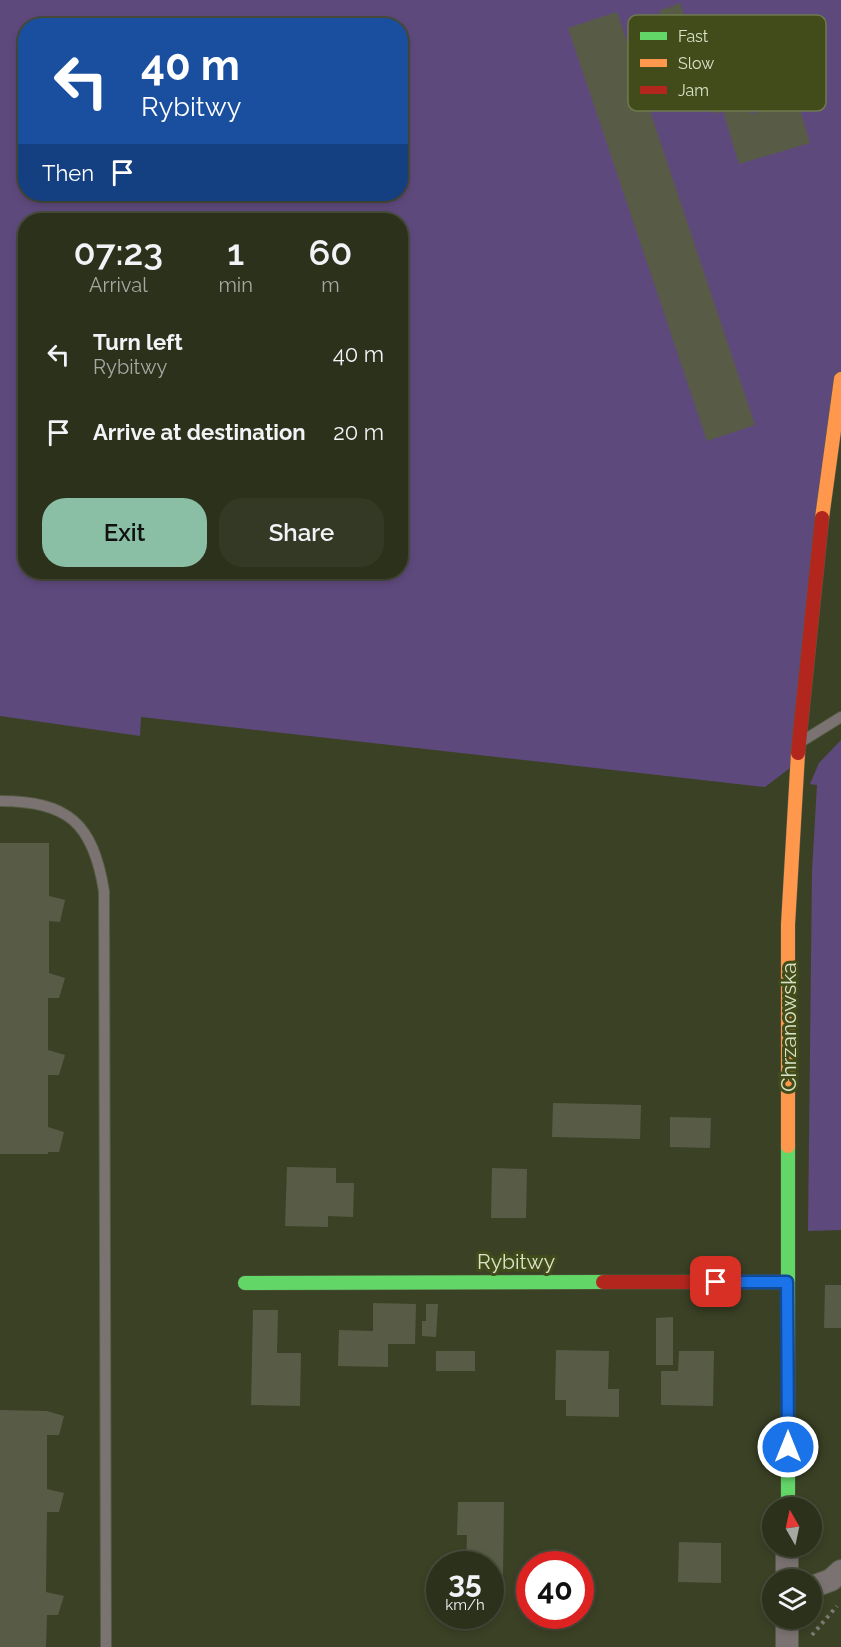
<!DOCTYPE html>
<html lang="en">
<head>
<meta charset="utf-8">
<style>
  :root { --surface:#2c311c; --page:#343925; --text:#f1f3f6; --muted:#a6a9a3; --line:#484c3b; --accent:#8abfa5 }
  body { margin:0; font-family:Raleway,sans-serif; background:var(--page); color:var(--text); height:100vh; display:flex; flex-direction:column; font-size:22px; white-space:nowrap }
  * { box-sizing:border-box; margin:0 }
  p { font-size:20px; color:var(--muted) }
  .icon { flex:none; width:33px; height:33px; fill:none; stroke:currentColor; stroke-width:2; stroke-linecap:round; stroke-linejoin:round }
  .map { position:relative; flex:1; overflow:hidden }
  .side { position:absolute; left:18px; top:213px; width:390px; height:366px; display:flex; flex-direction:column; background:var(--surface); border-radius:24px; box-shadow:0 3px 9px #0003,0 0 0 2px var(--line) }
  .side>* { flex:none }
  .top-card { position:absolute; left:18px; top:18px; width:390px; height:183px; border-radius:24px; box-shadow:0 3px 9px #0003,0 0 0 2px var(--line); background:#1a4fa0; color:#fff; overflow:hidden }
  .needle { width:39px; rotate:351deg }
  .controls { position:absolute; left:762px; top:1497px; display:grid; gap:12px }
  .controls a { display:grid; place-items:center; width:60px; height:60px; border-radius:50%; background:var(--surface); box-shadow:0 3px 9px #0003,0 0 0 2px var(--line); font-size:30px }
  .speed { position:absolute; left:426px; top:1551px; display:flex; gap:12px; font-size:30px; font-weight:700; text-align:center }
  .speed>* { display:grid; place-content:center; width:78px; height:78px; border-radius:50%; background:var(--surface); box-shadow:0 3px 9px #0003,0 0 0 2px var(--line); line-height:1 }
  .speed small { font-size:15px; font-weight:400 }
  .speed .limit { border:9px solid #d22; background:#fff; color:#111 }
  .pin { position:absolute; display:grid; place-items:center; width:51px; height:51px; color:#fff; margin:-26px; border-radius:12px; box-shadow:0 3px 9px #0006 }
  .me { position:absolute; width:66px; margin:-33px; rotate:0deg; stroke-linejoin:round; filter:drop-shadow(0 0 4px #0008) }
  .turn { display:flex; align-items:center; gap:21px; height:126px; padding:0 24px; font-size:27px }
  .turn .icon { width:78px; height:78px; stroke-width:2.5 }
  .turn b { display:block; font-size:42px; line-height:51px }
  .then { display:flex; align-items:center; height:57px; padding:0 24px; background:#0003; gap:12px; font-size:22px }
  .eta { display:flex; justify-content:space-evenly; align-items:center; height:102px; text-align:center }
  .eta b { font-size:36px; font-weight:600; line-height:42px }
  .cta { display:flex; gap:12px; margin-top:auto; padding:12px 24px }
  .cta a { flex:1; height:69px; border-radius:24px; background:var(--accent); color:#111; font-size:24px; font-weight:600; line-height:69px; text-align:center }
  .cta a+a { background:var(--page); color:var(--text) }
  ul { padding:0; list-style:none }
  li { display:flex; align-items:center; gap:18px; height:78px; padding:0 24px }
  li div { flex:1 }
  li b { display:block; font-size:22px }
  li em { font-style:normal }
  .map>svg:first-child { display:block }
  .green { fill:#5e497c; fill-rule:evenodd }
  .building { fill:#585c47 }
  .lines { fill:none; stroke-linecap:round; stroke-linejoin:round }
  .lane-casing { stroke:#565c45; stroke-width:12 }
  .street-casing { stroke:#565c45; stroke-width:24 }
  .fast-casing { stroke:#565c45; stroke-width:15 }
  .slow-casing { stroke:#565c45; stroke-width:15 }
  .jam-casing { stroke:#565c45; stroke-width:15 }
  .path { stroke:#7c7a72; stroke-width:4; stroke-dasharray:3 4.5; stroke-linecap:butt }
  .lane { stroke:#7a7372; stroke-width:10 }
  .street { stroke:#7a7372; stroke-width:22 }
  .fast { stroke:#63d668; stroke-width:14 }
  .slow { stroke:#ff974d; stroke-width:14 }
  .jam { stroke:#b3261e; stroke-width:14 }
  .route-casing { stroke:#114b97; stroke-width:15 }
  .route { stroke:#1a73e8; stroke-width:10 }
  .labels { text-anchor:middle; dominant-baseline:central; stroke-width:6; stroke-linejoin:round; paint-order:stroke }
  .street-label { font-size:21px; fill:#dae2c7; stroke:#414c1a }
  .key { fill:#414c1a; stroke:#6f794e; stroke-width:1.5 }
  .key-label { font-size:16px; fill:#dae2c7 }
</style>
</head>
<body>
<div class="map">
<svg width="841" height="1647" viewBox="0 0 841 1647">
  <rect width="100%" height="100%" fill="#3b4125"/>
  <path class="green" d="M0,0H841V390L798,762L765,787L141,717L140,736L0,716ZM26,26H400V194H26ZM26,220H400V572H26Z
    M841,740V1230L808,1231L812,871L817,785L810,784L819,763Z"/>
  <path class="building" d="M680,3L698,53L677,60L659,11Z
    M617,12L755,425L707,441L568,28Z
    M717,81L722,95L739,90L744,106L748,105L751,114L771,108L769,100L781,96L784,104L797,100L810,143L739,164L723,111L715,114L705,85Z
    M0,843H49V896L65,900L60,922L49,921V973L65,978L59,998H48V1050L65,1055L59,1075H48V1127L64,1132L59,1152H48V1154H0Z
    M553,1103L641,1105L640,1139L552,1137Z
    M670,1117L711,1118L710,1148L670,1147Z
    M287,1167L336,1168V1183H354L353,1217L328,1216V1227L285,1226Z
    M492,1168L527,1169L526,1218H491Z
    M825,1285H841V1328H824Z
    M373,1303L416,1304L415,1344H388V1367L338,1366L339,1330L373,1331Z
    M426,1304H438L436,1337L422,1336V1321H426Z
    M253,1310H278L277,1353H301L300,1406L251,1405Z
    M673,1317V1365H656V1318Z
    M556,1350L609,1351L608,1389H619V1417L566,1416V1400H555Z
    M436,1351H475V1371H436Z
    M679,1351H714L713,1406L661,1405V1371H678Z
    M0,1410L47,1411L64,1416L59,1435H47V1489L64,1493L59,1512H47L46,1592L64,1596L58,1615H47L46,1647H0Z
    M458,1502H504L503,1576H490V1564H466L467,1535H457Z
    M679,1542L721,1543V1583L678,1582Z"/>
  <g class="lines">
    <g class="lane-casing">
      <path id="lane" d="M804,740L841,717
        M0,801C68,801 93,823 104,891L106,1647"/>
    </g>
    <g class="street-casing">
      <path id="street" d="M787,1580V1546
        M812,1587L831,1580L841,1571
        M787,1618V1647"/>
    </g>
    <g class="fast-casing">
      <path id="fast" d="M788,1146V1508
        M245,1283L603,1282"/>
    </g>
    <g class="slow-casing">
      <path id="slow" d="M822,518L841,379
        M788,1146V925L798,753"/>
    </g>
    <g class="jam-casing">
      <path id="jam" d="M798,753L822,518
        M603,1282H787"/>
    </g>
    <path class="path" d="M812,1635L837,1606"/>
    <use href="#lane" class="lane"/>
    <use href="#street" class="street"/>
    <use href="#fast" class="fast"/>
    <use href="#slow" class="slow"/>
    <use href="#jam" class="jam"/>
  </g>
  <g class="lines">
    <g class="route-casing">
      <path id="route" d="M716,1282H787L788,1447"/>
    </g>
    <use href="#route" class="route"/>
  </g>
  <g class="labels">
    <g class="street-label">
      <text transform="translate(788 1027) rotate(-90)">Chrzanowska</text>
      <text x="516" y="1261">Rybitwy</text>
    </g>
  </g>
  <rect x="628" y="15" width="198" height="96" rx="9" class="key"/>
  <rect x="640" y="32" width="27" height="8" fill="#63d668"/>
  <rect x="640" y="59" width="27" height="8" fill="#ff974d"/>
  <rect x="640" y="86" width="27" height="8" fill="#b3261e"/>
  <g class="key-label">
    <text x="678" y="42">Fast</text>
    <text x="678" y="69">Slow</text>
    <text x="678" y="96">Jam</text>
  </g>
</svg>
<div class="controls">
<a><svg class="needle" viewBox="-14 -14 28 28"><path d="M0-13l5 13h-10z" fill="#e53935"/><path d="M0 13l5-13h-10z" fill="#a6a9a3"/></svg></a>
<a><svg class="icon" aria-label="layers" viewBox="0 0 24 24"><path d="M12 4l9 5-9 5-9-5zM3 14l9 5 9-5"/></svg></a>
</div>
<div class="speed"><div>35<small>km/h</small></div><div class="limit">40</div></div>
<div class="pin" style="left:716px;top:1282px;background:#d93025"><svg class="icon" aria-label="arrive" viewBox="0 0 24 24"><path d="M6 21V4h12l-3 4 3 4H6"/></svg></div>
<svg class="me" style="left:788px;top:1447px" viewBox="-20 -20 40 40"><circle r="17" fill="#1a73e8" stroke="#fff" stroke-width="3"/><path d="M0-11L8 9 0 5-8 9z" fill="#fff"/></svg>
<div class="top-card">
<div class="turn"><svg class="icon" aria-label="left" viewBox="0 0 24 24"><path d="M17 20v-9H6M10 6l-5 5 5 5"/></svg><div><b>40 m</b>Rybitwy</div></div>
<div class="then">Then<svg class="icon" aria-label="arrive" viewBox="0 0 24 24"><path d="M6 21V4h12l-3 4 3 4H6"/></svg></div>
</div>
<section class="side">
<div class="eta">
<div><b>07:23</b><p>Arrival</p></div>
<div><b>1</b><p>min</p></div>
<div><b>60</b><p>m</p></div>
</div>
<ul>
<li><svg class="icon" aria-label="left" viewBox="0 0 24 24"><path d="M17 20v-9H6M10 6l-5 5 5 5"/></svg><div><b>Turn left</b><p>Rybitwy</p></div><em>40 m</em></li>
<li><svg class="icon" aria-label="arrive" viewBox="0 0 24 24"><path d="M6 21V4h12l-3 4 3 4H6"/></svg><div><b>Arrive at destination</b></div><em>20 m</em></li>
</ul>
<div class="cta"><a>Exit</a><a>Share</a></div>
</section>
</div>
</body>
</html>
